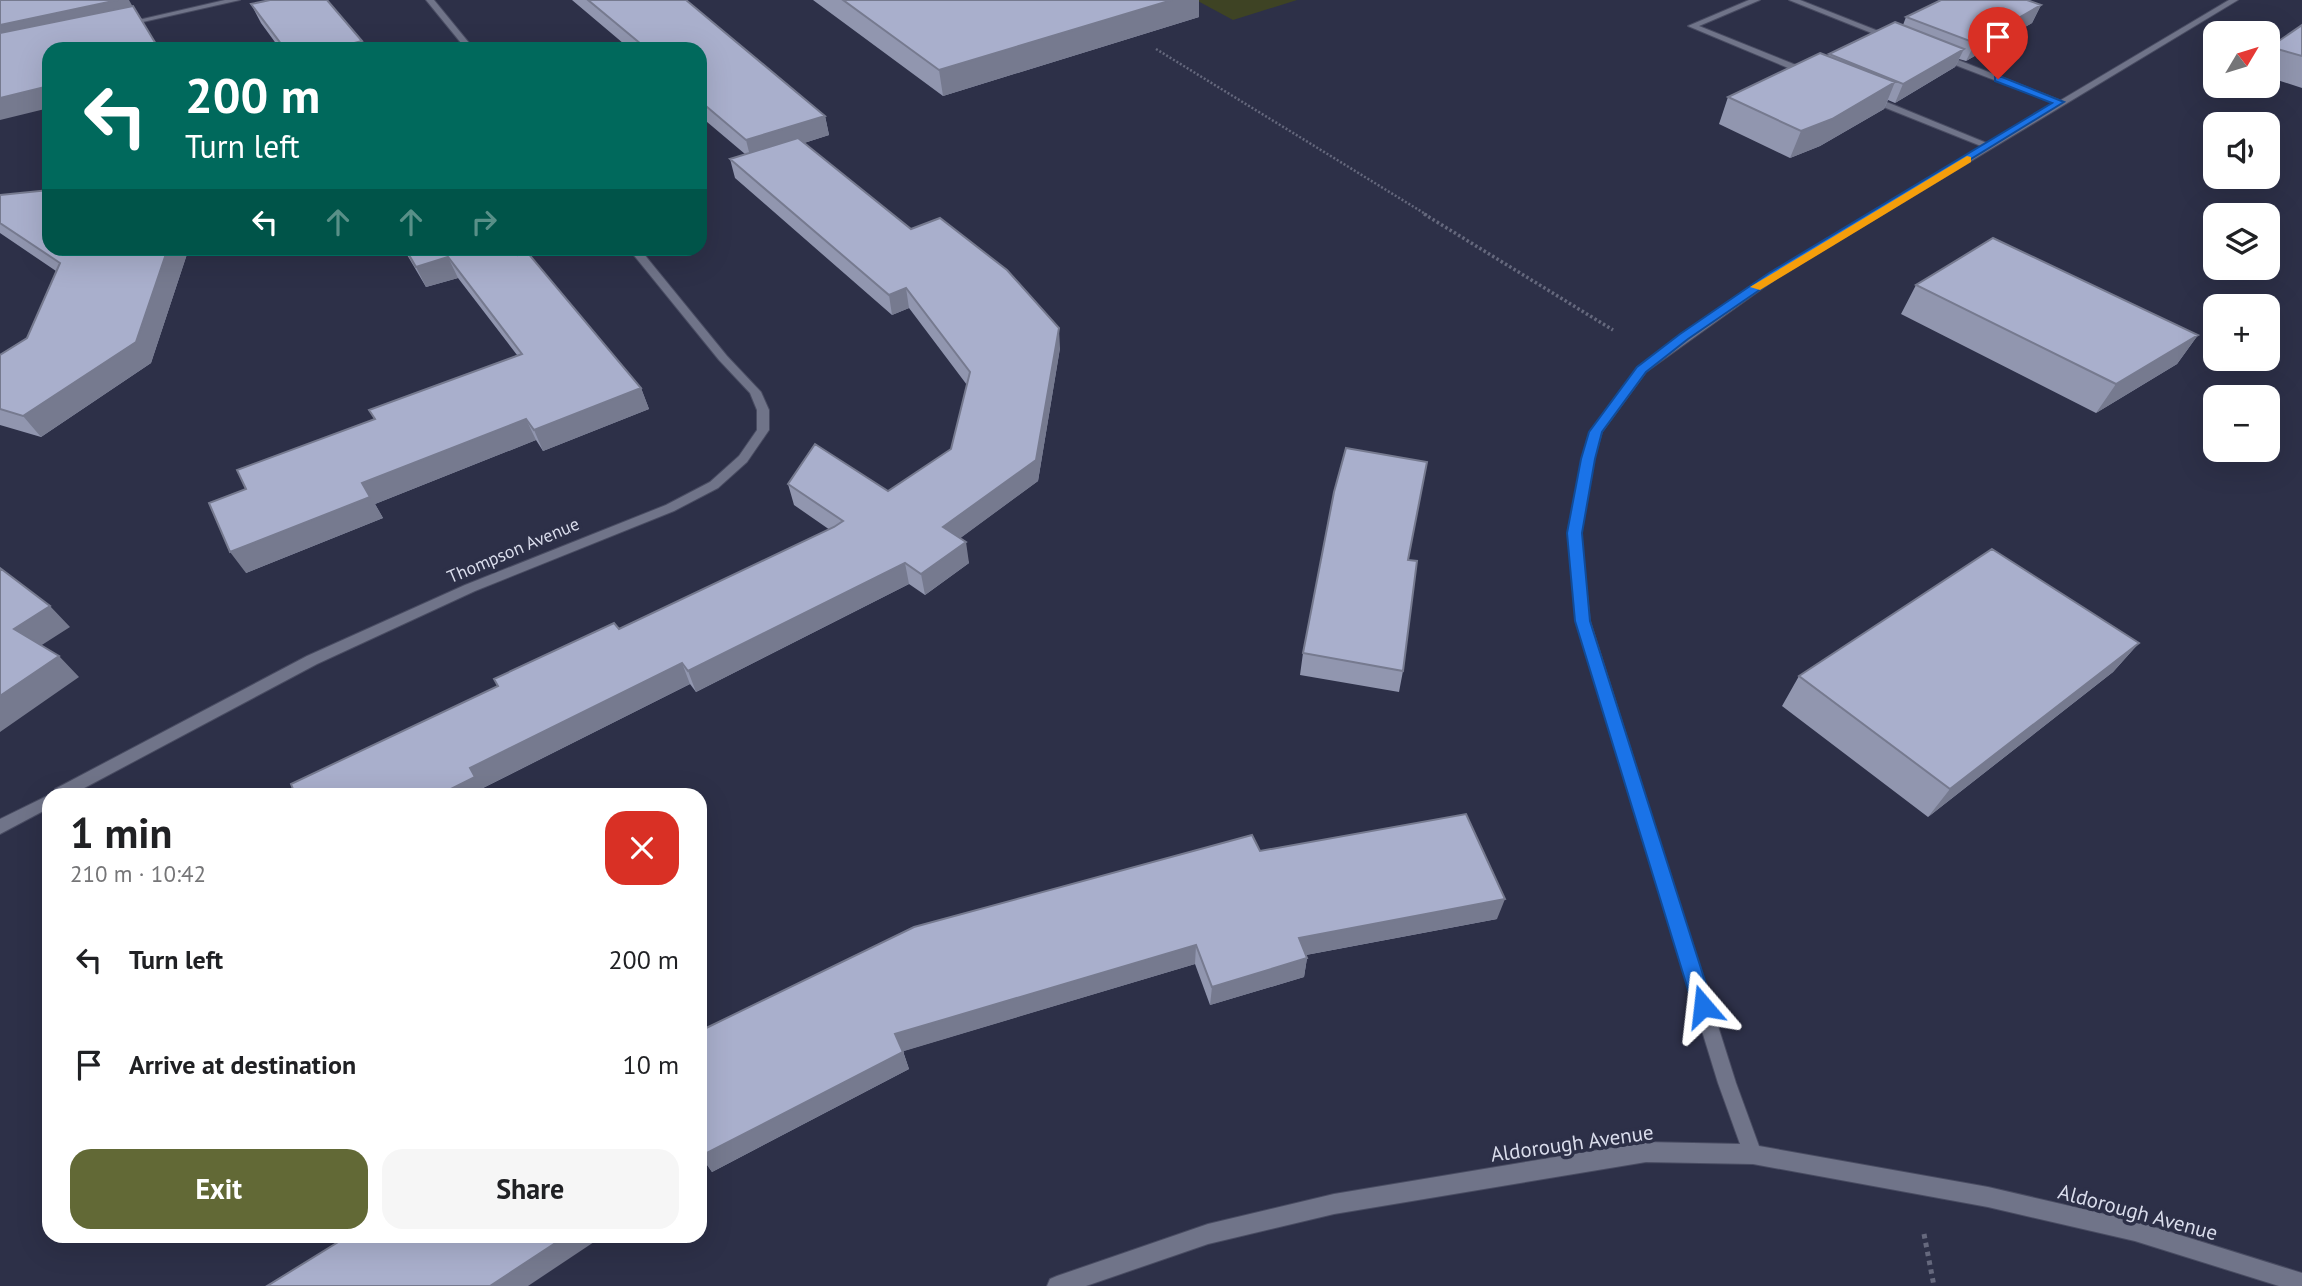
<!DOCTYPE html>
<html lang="en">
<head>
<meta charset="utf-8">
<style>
  :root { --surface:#fff; --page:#f6f6f6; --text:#202124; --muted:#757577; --accent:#626936 }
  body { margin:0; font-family:"PT Sans",sans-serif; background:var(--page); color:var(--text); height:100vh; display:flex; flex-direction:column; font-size:26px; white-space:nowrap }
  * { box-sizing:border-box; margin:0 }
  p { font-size:23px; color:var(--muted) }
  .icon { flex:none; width:38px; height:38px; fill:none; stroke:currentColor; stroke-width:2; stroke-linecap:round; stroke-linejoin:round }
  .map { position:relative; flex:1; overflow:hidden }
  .details { position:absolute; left:42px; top:788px; width:665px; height:455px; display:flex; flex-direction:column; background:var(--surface); border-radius:21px; box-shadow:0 7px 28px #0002 }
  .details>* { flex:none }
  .top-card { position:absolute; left:42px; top:42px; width:665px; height:214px; border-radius:21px; box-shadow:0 7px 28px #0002; background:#00695c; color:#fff; overflow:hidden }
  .needle { width:46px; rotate:52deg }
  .controls { position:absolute; left:2203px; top:21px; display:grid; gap:14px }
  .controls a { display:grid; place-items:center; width:77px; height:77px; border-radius:14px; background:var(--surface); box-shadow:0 7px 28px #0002; font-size:35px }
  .pin { position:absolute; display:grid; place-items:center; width:60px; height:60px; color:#fff; margin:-72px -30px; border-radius:50% 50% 50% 0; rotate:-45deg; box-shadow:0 0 7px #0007 }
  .pin .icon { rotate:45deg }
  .me { position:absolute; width:77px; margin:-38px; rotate:343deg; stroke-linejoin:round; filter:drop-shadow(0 0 5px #0008) }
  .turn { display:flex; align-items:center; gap:24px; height:147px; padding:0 28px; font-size:32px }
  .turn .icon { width:91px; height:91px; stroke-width:2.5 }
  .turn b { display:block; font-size:49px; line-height:60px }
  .lanes { display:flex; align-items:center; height:66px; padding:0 28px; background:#0003; justify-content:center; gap:35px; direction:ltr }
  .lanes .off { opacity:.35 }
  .round { display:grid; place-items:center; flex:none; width:74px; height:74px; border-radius:21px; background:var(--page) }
  .head { display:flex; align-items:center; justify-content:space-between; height:119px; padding:0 28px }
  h1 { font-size:42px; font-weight:800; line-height:52px }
  .primary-button { display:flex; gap:14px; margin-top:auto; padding:14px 28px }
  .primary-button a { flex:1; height:80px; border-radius:21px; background:var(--accent); color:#fff; font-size:28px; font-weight:800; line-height:80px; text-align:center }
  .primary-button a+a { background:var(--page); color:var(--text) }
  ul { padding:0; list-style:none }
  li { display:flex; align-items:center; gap:21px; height:105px; padding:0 28px }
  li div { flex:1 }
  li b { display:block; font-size:26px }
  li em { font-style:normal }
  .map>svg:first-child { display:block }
  .green { fill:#3e4324 }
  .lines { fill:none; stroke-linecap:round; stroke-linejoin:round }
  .service-casing { stroke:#494c62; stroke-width:2 }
  .minor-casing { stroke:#494c62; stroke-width:2 }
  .tertiary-casing { stroke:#494c62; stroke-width:2 }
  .path-far2 { stroke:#65687d; stroke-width:2.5; stroke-dasharray:2 2; stroke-linecap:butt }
  .path-far1 { stroke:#65687d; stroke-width:3.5; stroke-dasharray:2.5 2.5; stroke-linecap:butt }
  .path { stroke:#65687d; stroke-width:5; stroke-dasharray:4.5 4.5; stroke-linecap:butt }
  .service { fill:#707489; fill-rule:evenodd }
  .minor { fill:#707489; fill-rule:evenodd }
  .tertiary { fill:#707489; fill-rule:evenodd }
  .wall { fill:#9196af }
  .shaded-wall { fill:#767a8f }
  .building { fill:#a9afcc; stroke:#767a8f; stroke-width:2 }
  .route { fill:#1a73e8; stroke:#114b97; stroke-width:2 }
  .slow { fill:#f59e0b }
  .labels { text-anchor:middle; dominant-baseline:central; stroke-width:7; stroke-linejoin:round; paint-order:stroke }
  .street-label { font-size:18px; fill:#daddec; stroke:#2d3048 }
  .near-street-label { font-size:21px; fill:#daddec; stroke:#2d3048 }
</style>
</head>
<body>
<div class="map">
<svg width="2302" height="1286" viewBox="0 0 2302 1286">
  <rect width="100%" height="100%" fill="#2d3048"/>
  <path class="green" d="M1196,0H1297L1233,20Z"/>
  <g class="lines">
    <g class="service-casing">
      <path id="service" d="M1749,0H1760L1699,26L1811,71V75H1805L1688,26Z
        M1789,0H1800L1896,38L1889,40Z
        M1937,54H1943L2064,102L2057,104L1937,58Z
        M1866,96H1872L1994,146L1986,148L1866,100Z"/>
    </g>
    <g class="minor-casing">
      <path id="minor" d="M426,0H434L474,49H466Z
        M2229,0H2238L1777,278L1646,372L1602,432L1594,459L1580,533L1590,621L1736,1083L1759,1146L1988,1187L2135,1221L2302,1273V1286H2279L2135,1241L1988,1207L1753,1164L1646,1162L1334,1214L1208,1244L1086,1286H1047L1050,1279L1057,1276L1208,1224L1334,1194L1646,1142L1740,1144L1718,1083L1576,621L1568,533L1582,459L1590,432L1638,368L1769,274Z
        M628,248H639L727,356L761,392L769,410V430L747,462L718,488L674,511L475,591L317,664L73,794H53L55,789L307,656L465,585L666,505L710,482L739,456L757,430V410L750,393L719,360Z
        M49,795V808L0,834V819Z"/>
    </g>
    <g class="tertiary-casing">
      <path id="tertiary" d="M225,0H240L125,26L121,24Z"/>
    </g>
    <path class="path-far2" d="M1156,49L1427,215"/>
    <path class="path-far1" d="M1424,214L1613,330"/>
    <path class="path" d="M1924,1234L1934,1286"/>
    <use href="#service" class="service"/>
    <use href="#minor" class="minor"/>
    <use href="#tertiary" class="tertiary"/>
  </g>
  <path class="wall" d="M572,0H686L825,116L829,135L804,143L1060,348L1038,481L960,538L969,563L925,595L909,584L696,692L690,684L483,788L295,794L619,629L830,530L794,505L788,484L888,491L951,449L967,385L909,308L892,315L735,178L730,159L745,154L700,116V49H630Z
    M813,0H1199V17L943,96Z
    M251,4L366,49H280L261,23Z
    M2041,5L2032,23L1966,61L1959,59L1955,67L1895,103L1888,100L1884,109L1820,146L1790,158L1719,124L1728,97L1828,56L1829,54L1903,25L1906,17Z
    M2302,25V88L2268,77V50L2270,47Z
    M0,195L188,251L151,363L41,437L0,425V355L27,338L56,271L0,233Z
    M403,248H514L518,255L641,388L649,409L543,451L536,440L375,504L383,518L246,573V489L375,419L517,355L458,278L426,287Z
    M1916,285L2198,335L2177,364L2096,413L1901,314Z
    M1408,560L1403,671L1399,692L1300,675L1303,653Z
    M2139,643L2113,672L1928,817L1782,706L1799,676Z
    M1260,851L1497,919L1306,955L1307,958L1304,977L1210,1005L1195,964L903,1051L909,1069L712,1172L701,1156Z"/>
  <path class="shaded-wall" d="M118,0H129L138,16L0,46V25Z
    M1172,0H1199V17L943,96L939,70Z
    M2041,5L2032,23L1966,61L1975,43Z
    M362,41L366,49H356L354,43Z
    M1964,49L1955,67L1895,103L1903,84Z
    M1895,82L1884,109L1820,146L1790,158L1801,131Z
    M49,86V108L0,120V98Z
    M825,116L829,135L751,160L746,140Z
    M168,248H186L188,251L151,363L41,437L23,416Z
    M448,257L458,278L426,287L416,267Z
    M906,288L909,308L892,315L889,295Z
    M1059,328L1060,348L1038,481L947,548L943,527Z
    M2198,335L2177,364L2096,413L2116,384Z
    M641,388L649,409L543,451L534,430Z
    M526,419L536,440L375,504L383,518L246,573L230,552L362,483Z
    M966,542L969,563L925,595L921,574Z
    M905,563L909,584L696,692L688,671Z
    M50,606L70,627L34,650L14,629Z
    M2139,643L2113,672L1928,817L1950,789Z
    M59,656L79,677L0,732V696Z
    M682,663L690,684L483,788L487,794H441L470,768Z
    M1505,899L1497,919L1295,957L1299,938Z
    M1196,945L1195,964L901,1052L895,1034Z
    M1307,958L1304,977L1210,1005L1212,987Z
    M903,1052L909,1069L712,1172L701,1156Z
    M566,1236H603L528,1286H490Z"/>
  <path class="building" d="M0,0H118L0,25Z
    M270,0H327L362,41L354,43L359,49H285L251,4Z
    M588,0H686L825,116L746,140L700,101V49H647Z
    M843,0H1172L939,70Z
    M1941,0H2027L2041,5L1975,43L1906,17Z
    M133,6L159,49H49V86L0,98V33Z
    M1895,22L1964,49L1903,84L1829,54Z
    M2302,25V56L2270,47Z
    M1820,53L1895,82L1832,119L1801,131L1728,97Z
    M798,138L911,229L940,218L1007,270L1059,328L1036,460L943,527L966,542L921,574L905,563L688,671L682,663L470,768L475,777L441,794H295L291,784L498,686L494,679L614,623L619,629L834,527L843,521L788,484L815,444L888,491L951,449L970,372L906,288L889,295L730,159Z
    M49,190V248H168L136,342L23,416L0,409V355L27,338L60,263L0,223V195Z
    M1993,238L2198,335L2116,384L1916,285Z
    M405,248H514L518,255L527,252L641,388L534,430L526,419L362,483L370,497L230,552L209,503L246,489L237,470L375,419L369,410L522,354L448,257L416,267Z
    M1346,448L1427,462L1408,560L1417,561L1403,671L1303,653L1334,492Z
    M1992,549L2139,643L1950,789L1799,676Z
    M0,568L50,606L14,629L59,656L0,696Z
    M1466,814L1505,899L1299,938L1307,958L1212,987L1196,945L895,1034L903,1052L701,1156L700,1152V1031L914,927L1252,835L1260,851Z
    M348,1236H566L490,1286H267Z"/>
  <path class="route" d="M1995,77H2002L2064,102L1777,278L1688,339L1646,372L1602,432L1595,459L1582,533L1590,621L1713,1006L1710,1012L1703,1015L1696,1012L1693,1006L1575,621L1567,533L1581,459L1589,432L1637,367L1680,334L1769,273L2052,103L1995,81Z"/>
  <path class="slow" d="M1967,156L1971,157V162L1760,290L1750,287Z"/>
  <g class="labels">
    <g class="street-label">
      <text transform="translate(513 550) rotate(-23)">Thompson Avenue</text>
    </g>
    <g class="near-street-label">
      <text transform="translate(1572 1143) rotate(-8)">Aldorough Avenue</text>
      <text transform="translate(2138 1212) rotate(15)">Aldorough Avenue</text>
    </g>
  </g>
</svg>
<div class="controls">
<a><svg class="needle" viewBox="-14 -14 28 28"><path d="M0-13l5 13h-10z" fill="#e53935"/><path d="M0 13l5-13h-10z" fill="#757577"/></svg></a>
<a><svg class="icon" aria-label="sound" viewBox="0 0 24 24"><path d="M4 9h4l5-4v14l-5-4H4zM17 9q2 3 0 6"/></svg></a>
<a><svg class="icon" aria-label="layers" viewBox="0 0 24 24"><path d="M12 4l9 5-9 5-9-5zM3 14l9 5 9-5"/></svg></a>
<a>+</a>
<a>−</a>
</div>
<div class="pin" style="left:1998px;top:79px;background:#d93025"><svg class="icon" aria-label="arrive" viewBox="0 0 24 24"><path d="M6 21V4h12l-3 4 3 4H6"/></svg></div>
<svg class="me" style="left:1703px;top:1006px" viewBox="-20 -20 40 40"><path d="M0-17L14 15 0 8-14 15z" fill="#1a73e8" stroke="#fff" stroke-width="4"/></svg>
<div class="top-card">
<div class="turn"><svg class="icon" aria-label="left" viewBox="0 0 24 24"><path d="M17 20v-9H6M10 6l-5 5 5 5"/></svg><div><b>200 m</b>Turn left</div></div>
<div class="lanes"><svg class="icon" aria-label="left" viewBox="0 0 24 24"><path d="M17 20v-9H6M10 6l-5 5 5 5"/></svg><svg class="icon off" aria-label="ahead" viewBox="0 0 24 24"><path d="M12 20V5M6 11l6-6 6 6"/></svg><svg class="icon off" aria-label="ahead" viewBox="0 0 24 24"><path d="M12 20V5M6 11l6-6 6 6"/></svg><svg class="icon off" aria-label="right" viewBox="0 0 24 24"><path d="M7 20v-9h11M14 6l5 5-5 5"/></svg></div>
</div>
<section class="details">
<div class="head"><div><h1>1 min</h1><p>210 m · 10:42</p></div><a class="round" style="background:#d93025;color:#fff"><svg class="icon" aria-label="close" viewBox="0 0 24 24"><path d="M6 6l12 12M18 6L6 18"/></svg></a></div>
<ul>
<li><svg class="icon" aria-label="left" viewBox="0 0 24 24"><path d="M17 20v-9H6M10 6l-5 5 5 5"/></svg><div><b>Turn left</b></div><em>200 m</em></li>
<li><svg class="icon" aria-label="arrive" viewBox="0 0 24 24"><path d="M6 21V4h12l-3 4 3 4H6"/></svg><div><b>Arrive at destination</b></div><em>10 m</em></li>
</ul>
<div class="primary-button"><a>Exit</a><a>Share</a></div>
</section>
</div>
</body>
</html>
